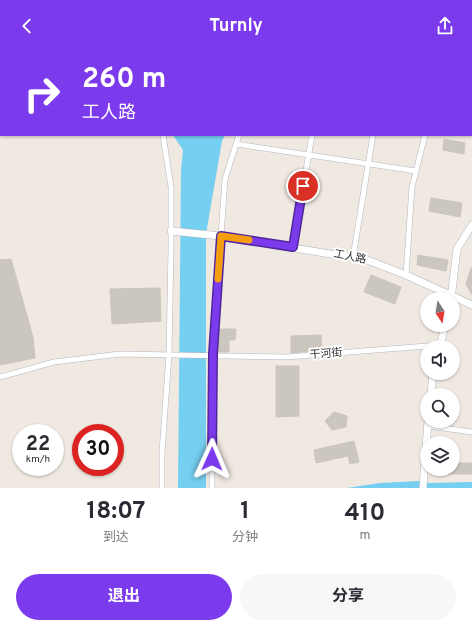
<!DOCTYPE html>
<html lang="zh">
<head>
<meta charset="utf-8">
<style>
  :root { --surface:#fff; --page:#f7f7f7; --text:#2b2b33; --muted:#7c7c81; --accent:#7c3aed }
  body { margin:0; font-family:Overpass,"Noto Sans SC",sans-serif; background:var(--page); color:var(--text); height:100vh; display:flex; flex-direction:column; font-size:15px; white-space:nowrap }
  * { box-sizing:border-box; margin:0 }
  p { font-size:13px; color:var(--muted) }
  .icon { flex:none; width:22px; height:22px; fill:none; stroke:currentColor; stroke-width:2; stroke-linecap:round; stroke-linejoin:round }
  .map { position:relative; height:436px; overflow:hidden }
  .details { display:flex; flex-direction:column; background:var(--surface); flex:1 }
  .details>* { flex:none }
  .top-card { position:absolute; left:0px; top:0px; width:472px; height:84px; box-shadow:0 1px 3px #0004; background:#7c3aed; color:#fff; overflow:hidden }
  .needle { width:26px; rotate:168deg }
  .fabs { position:absolute; left:420px; top:240px; display:grid; gap:8px }
  .fabs a { display:grid; place-items:center; width:40px; height:40px; border-radius:50%; background:var(--surface); box-shadow:0 1px 3px #0004; font-size:20px }
  .speed { position:absolute; left:12px; top:372px; display:flex; gap:8px; font-size:20px; font-weight:700; text-align:center }
  .speed>* { display:grid; place-content:center; width:52px; height:52px; border-radius:50%; background:var(--surface); box-shadow:0 1px 3px #0004; line-height:1 }
  .speed small { font-size:10px; font-weight:400 }
  .speed .limit { border:6px solid #d22; background:#fff; color:#111 }
  .pin { position:absolute; display:grid; place-items:center; width:34px; height:34px; color:#fff; margin:-17px; border:2px solid #fff; border-radius:50%; box-shadow:0 1px 4px #0007 }
  .me { position:absolute; width:44px; margin:-22px; rotate:1deg; stroke-linejoin:round; filter:drop-shadow(0 0 3px #0008) }
  .turn { display:flex; align-items:center; gap:14px; height:84px; padding:0 16px; font-size:18px }
  .turn .icon { width:52px; height:52px; stroke-width:2.5 }
  .turn b { display:block; font-size:28px; line-height:34px }
  .eta { display:flex; justify-content:space-evenly; align-items:center; height:68px; text-align:center }
  .eta b { font-size:24px; font-weight:700; line-height:28px }
  .button { display:flex; gap:8px; margin-top:auto; padding:8px 16px }
  .button a { flex:1; height:46px; border-radius:24px; background:var(--accent); color:#fff; font-size:16px; font-weight:700; line-height:46px; text-align:center }
  .button a+a { background:var(--page); color:var(--text) }
  header { display:flex; justify-content:space-between; align-items:center; height:52px; padding:0 16px; background:var(--accent); color:#fff; font-size:18px; font-weight:700 }
  .map>svg:first-child { display:block }
  .water { fill:#75cff0 }
  .building { fill:#cbc7bf; stroke:#cbc5ba }
  .lines { fill:none; stroke-linecap:round; stroke-linejoin:round }
  .street-casing { stroke:#b4b7c1; stroke-width:6 }
  .secondary-casing { stroke:#b4b7c1; stroke-width:8 }
  .street { stroke:#fff; stroke-width:5 }
  .secondary { stroke:#fff; stroke-width:7 }
  .route-casing { stroke:#51269a; stroke-width:10 }
  .route { stroke:#7c3aed; stroke-width:7 }
  .slow { stroke:#f59e0b; stroke-width:7 }
  .labels { text-anchor:middle; dominant-baseline:central; stroke-width:4; stroke-linejoin:round; paint-order:stroke }
  .street-label { font-size:11px; fill:#2e2e2e; stroke:#fff }
</style>
</head>
<body>
<header><svg class="icon" aria-label="back" viewBox="0 0 24 24"><path d="M15 5l-7 7 7 7"/></svg>Turnly<svg class="icon" aria-label="share" viewBox="0 0 24 24"><path d="M12 15V3M7 8l5-5 5 5M5 13v7h14v-7"/></svg></header>
<div class="map">
<svg width="472" height="436" viewBox="0 0 472 436">
  <rect width="100%" height="100%" fill="#efe9e1"/>
  <path class="water" d="M173,83H225L222,89L206,182V436H178L181,118L183,98Z
    M419,429L430,431L472,430V436H347L380,431Z"/>
  <path class="building" d="M444,87L465,91L464,102L443,98Z
    M431,146L462,151L460,165L429,159Z
    M418,203L448,208L446,219L417,213Z
    M11,207L33,285L35,306L0,313V208Z
    M471,216H472V243L466,232Z
    M371,223L401,235L395,252L364,240Z
    M160,236L161,269L112,272L110,237Z
    M219,277H236L235,288H229V300H217Z
    M321,283L322,298L291,301V284Z
    M276,314H299V364L276,365Z
    M334,360L347,364L346,375L332,378L325,369Z
    M354,389L359,410L350,412L348,404L316,411L314,398Z
    M453,411H472V422H444V417H453Z"/>
  <g class="lines">
    <g class="street-casing">
      <path id="street" d="M86,1L87,0
        M281,1L282,0
        M436,1V0
        M236,92L416,119
        M293,195L312,83
        M353,205L373,83
        M406,223L412,135L425,83
        M0,325L54,310L120,302L286,305L440,293
        M428,374L472,380
        M162,436V400L169,303L171,196V135L163,83
        M212,436L213,302L221,184L225,127L239,83"/>
    </g>
    <g class="secondary-casing">
      <path id="secondary" d="M107,1L108,0
        M122,1L124,0
        M471,43L472,44
        M0,66L1,65
        M0,76L1,75
        M171,179L221,184L367,208L406,223L472,253
        M451,247L457,197L472,173
        M440,295L445,273
        M431,343L433,321
        M423,436L428,369"/>
    </g>
    <use href="#street" class="street"/>
    <use href="#secondary" class="secondary"/>
  </g>
  <g class="lines">
    <g class="route-casing">
      <path id="route" d="M212,407L213,302L221,184L293,195L303,134"/>
    </g>
    <use href="#route" class="route"/>
    <path class="slow" d="M218,227L221,184L249,188"/>
  </g>
  <g class="labels">
    <g class="street-label">
      <text transform="translate(350 205) rotate(11)">工人路</text>
      <text transform="translate(326 302) rotate(-4)">干河街</text>
    </g>
  </g>
</svg>
<div class="fabs">
<a><svg class="needle" viewBox="-14 -14 28 28"><path d="M0-13l5 13h-10z" fill="#e53935"/><path d="M0 13l5-13h-10z" fill="#7c7c81"/></svg></a>
<a><svg class="icon" aria-label="sound" viewBox="0 0 24 24"><path d="M4 9h4l5-4v14l-5-4H4zM17 9q2 3 0 6"/></svg></a>
<a><svg class="icon" aria-label="search" viewBox="0 0 24 24"><circle cx="10" cy="10" r="6"/><path d="M15 15l6 6"/></svg></a>
<a><svg class="icon" aria-label="layers" viewBox="0 0 24 24"><path d="M12 4l9 5-9 5-9-5zM3 14l9 5 9-5"/></svg></a>
</div>
<div class="speed"><div>22<small>km/h</small></div><div class="limit">30</div></div>
<div class="pin" style="left:303px;top:134px;background:#d93025"><svg class="icon" aria-label="arrive" viewBox="0 0 24 24"><path d="M6 21V4h12l-3 4 3 4H6"/></svg></div>
<svg class="me" style="left:212px;top:407px" viewBox="-20 -20 40 40"><path d="M0-17L14 15 0 8-14 15z" fill="#7c3aed" stroke="#fff" stroke-width="4"/></svg>
<div class="top-card">
<div class="turn"><svg class="icon" aria-label="right" viewBox="0 0 24 24"><path d="M7 20v-9h11M14 6l5 5-5 5"/></svg><div><b>260 m</b>工人路</div></div>
</div>
</div>
<section class="details">
<div class="eta">
<div><b>18:07</b><p>到达</p></div>
<div><b>1</b><p>分钟</p></div>
<div><b>410</b><p>m</p></div>
</div>
<div class="button"><a>退出</a><a>分享</a></div>
</section>
</body>
</html>
